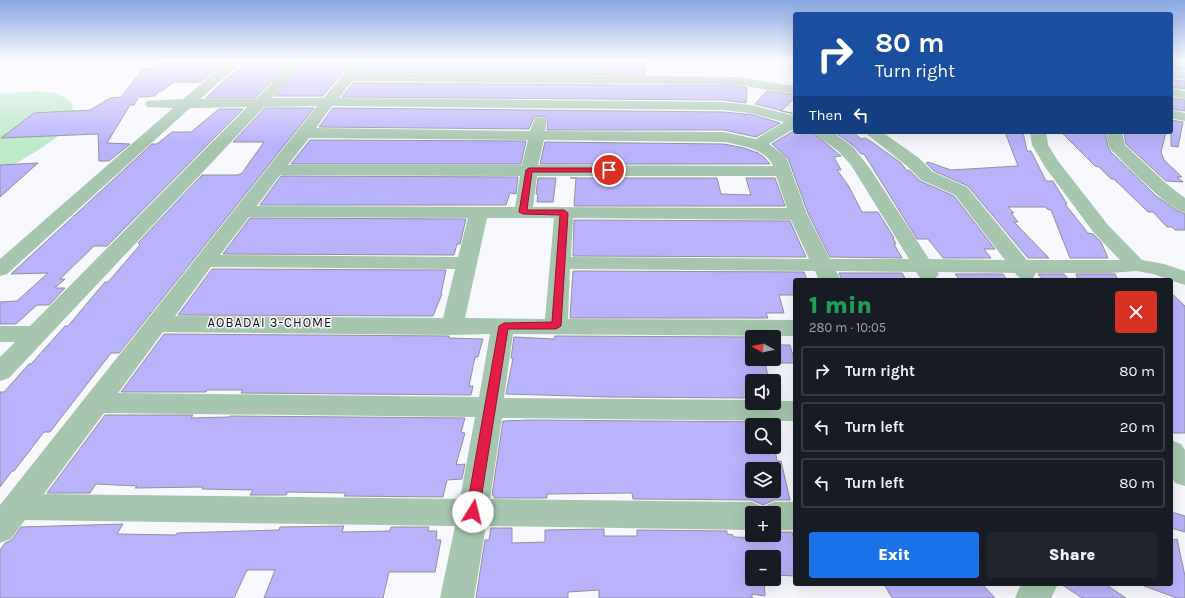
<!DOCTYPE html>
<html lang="en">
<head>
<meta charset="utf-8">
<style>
  :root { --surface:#171b24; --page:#20242c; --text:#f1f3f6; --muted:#9ea1a6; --line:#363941; --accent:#1a73e8 }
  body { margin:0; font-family:Karla,sans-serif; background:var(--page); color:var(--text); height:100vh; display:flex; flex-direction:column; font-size:15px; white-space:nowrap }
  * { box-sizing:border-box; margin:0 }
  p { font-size:13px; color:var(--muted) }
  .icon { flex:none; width:22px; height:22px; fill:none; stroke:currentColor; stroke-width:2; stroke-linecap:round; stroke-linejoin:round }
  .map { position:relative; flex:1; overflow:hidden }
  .panel { position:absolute; left:793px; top:278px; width:380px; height:308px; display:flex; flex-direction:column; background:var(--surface); border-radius:4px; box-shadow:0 4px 16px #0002 }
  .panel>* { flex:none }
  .guide { position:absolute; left:793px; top:12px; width:380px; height:122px; border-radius:4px; box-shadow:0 4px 16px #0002; background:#1a4fa0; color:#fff; overflow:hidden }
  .needle { width:26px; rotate:278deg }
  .controls { position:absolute; left:745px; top:330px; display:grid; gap:8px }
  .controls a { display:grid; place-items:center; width:36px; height:36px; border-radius:4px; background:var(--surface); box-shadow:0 4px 16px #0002; font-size:20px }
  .pin { position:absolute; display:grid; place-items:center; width:34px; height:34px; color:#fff; margin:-17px; border:2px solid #fff; border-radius:50%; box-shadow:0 1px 4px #0007 }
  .me { position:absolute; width:44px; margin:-22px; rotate:9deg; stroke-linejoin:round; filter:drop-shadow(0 0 3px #0008) }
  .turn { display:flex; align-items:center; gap:14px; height:84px; padding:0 16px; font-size:18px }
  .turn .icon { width:52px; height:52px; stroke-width:2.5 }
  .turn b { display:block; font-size:28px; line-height:34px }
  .then { display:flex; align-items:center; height:38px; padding:0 16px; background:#0003; gap:8px; font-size:15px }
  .round { display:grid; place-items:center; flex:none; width:42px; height:42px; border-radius:4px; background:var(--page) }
  .summary { display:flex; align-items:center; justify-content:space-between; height:68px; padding:0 16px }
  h1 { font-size:24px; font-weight:800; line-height:30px; color:#1e9e55 }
  .primary-button { display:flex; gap:8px; margin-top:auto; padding:8px 16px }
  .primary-button a { flex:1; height:46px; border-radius:4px; background:var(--accent); color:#fff; font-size:16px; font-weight:800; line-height:46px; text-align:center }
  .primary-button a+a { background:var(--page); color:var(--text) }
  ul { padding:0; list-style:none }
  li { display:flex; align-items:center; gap:12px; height:50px; margin:0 8px 6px; padding:0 8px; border:2px solid var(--line); border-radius:4px }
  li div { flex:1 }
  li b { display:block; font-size:15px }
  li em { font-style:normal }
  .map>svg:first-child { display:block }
  .green { fill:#bcebca }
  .building { fill:#b9b3fc; stroke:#919198; fill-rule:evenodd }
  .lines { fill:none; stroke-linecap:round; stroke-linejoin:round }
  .minor { fill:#a6c6af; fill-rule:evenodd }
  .route { fill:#e11d48; stroke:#92132f }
  .labels { text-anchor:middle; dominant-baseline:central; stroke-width:3; stroke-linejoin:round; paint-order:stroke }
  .neighbourhood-label { font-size:13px; letter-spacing:1px; fill:#111113; stroke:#f7f7fe }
</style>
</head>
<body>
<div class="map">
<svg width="1185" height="598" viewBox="0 0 1185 598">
  <rect width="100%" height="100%" fill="#f7f7fe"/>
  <path class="green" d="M33,91L56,93L71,101L75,117C63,139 22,159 0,173V94Z"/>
  <path class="building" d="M165,60H227L201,82H174L162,91H159L155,96L139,97L134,105H130L107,143L130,144L109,161H99L98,134L1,138L34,113L90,110L110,98L121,97L143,69H152L157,64H162Z
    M249,60H292L255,98H206L230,75V77Z
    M308,60H352L323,96H275Z
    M368,60H635L636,62H643L645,75L361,72Z
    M1171,62L1185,64V70L1171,69Z
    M1171,80L1185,81V89L1171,87Z
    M353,83L737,86L747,88L746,103L723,100L342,97Z
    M767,91L795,95V98L781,111L795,114L755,104Z
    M1171,98L1185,100V111L1171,109Z
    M265,108H314L119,353H111L50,432H44L14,471H12L0,487V392H4L29,364H31L65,326H68L105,282H108L140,245L138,243L202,175H238L242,173L264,142H233Z
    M333,108L723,112L745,114L744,116L746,114H750L780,123L756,137L724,130H547L548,120L545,117L540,116L534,117L529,129L319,127Z
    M219,109H243L107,246H94L60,279H65L55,288H65L49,305H37L16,324H0V302L17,301L48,273L11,274L152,144H157L172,132H191Z
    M1171,120L1183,122L1178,147L1171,146Z
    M795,130V132H812L841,156L834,157L841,170H837L848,185L862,212H878L894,238H893L896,244H894L902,258L830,257L808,213L788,158L772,144Z
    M835,132H853L861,139L865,138L872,142L901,163L907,171L909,170L920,181L954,196L995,249H984L991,258H943L928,239H917L864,154H861L855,147Z
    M1005,132H1023L1027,151H1031L1046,181H1053L1067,204H1065L1088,233L1093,234L1101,242L1108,258H1070L1051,210L1047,209L1046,207H1008L1014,213H1011L1018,222H1014L1049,258H1028L968,186L934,171L926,163L928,162L951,170L1018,166Z
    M1061,132H1105L1108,147L1110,151L1156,196L1176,210L1185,214V230H1175L1172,227H1167L1153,212H1148L1114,179H1111L1099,167L1095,166Z
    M1124,132H1166L1161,152L1164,160L1182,177H1177L1183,182L1166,181L1126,144Z
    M310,140L526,141L521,164H291Z
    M545,142L724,144L744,148L758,153L764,157L770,164H540Z
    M38,163L0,197V165Z
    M281,176L518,177L516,194L510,193L506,205H260Z
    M538,178H556L553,202H537L538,194H536Z
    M570,178H717L721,194L751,195L746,178H775L785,206H574L576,178Z
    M250,218L466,219L460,244H457L454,255L223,254Z
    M574,220L790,221L806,257L573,256Z
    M212,269L446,270L441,294H442L433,316L178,315Z
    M573,271L804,272L807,280H795V295H779L784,313H766L768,318H570Z
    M839,273H902L906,280H842Z
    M955,274H1003L1007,280H960Z
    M1038,274H1064L1069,280H1043Z
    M1076,274H1115L1118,280H1078Z
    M1171,293L1185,306V433H1171Z
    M164,334L449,336V338L483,339L478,357H475L469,386H473L471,395L241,393L243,390H207L206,392H121Z
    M555,336L752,337V359H774V338L776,345H790L795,363H765L769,381H752V398L609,397L506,394L513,358H511L514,337L554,339Z
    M105,415H193L191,418L230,417V416L465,418L461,432L465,433L456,465L465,464L462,479L447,480L443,497L344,496L346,493L287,492L286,495H250L253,490L202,489L203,487L135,488L137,486L96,484L90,493H47Z
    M529,420L770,422L771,425H752V447H774V443L777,461H781L790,500H774L763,505L752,500L633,499L632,493L547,494V498H494V495H492L503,421ZM752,469H774V491H752Z
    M1171,512L1185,516V532L1171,528Z
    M123,524L117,534L176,535L177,533L279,530L280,527L344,526L342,532L390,531L391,527H429L428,531H437L436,540H441L435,572H389L383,598H264L275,570H247L234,598H0V550L5,543L12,540L21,527Z
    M491,528H512V543L545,542V530L604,529V536H637V530L727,531V534L733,535V537L762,538V535H774V532H792L795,544V576L774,575V557H752V579H764L765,596L752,594V598H599V590L568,592V598H476L485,540H489Z
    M1177,539L1185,576V598H1177L1144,586V584H1171V540Z
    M884,584H982L995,598H892Z
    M1061,584H1105L1126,598H1082Z"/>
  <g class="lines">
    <path class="minor" d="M230,60H244L200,99H256L294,60H307L272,98H324L354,60H367L358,73L737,77L795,86V94L737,85L352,81L339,98L723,102L751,105L795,116V128L769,144L785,156L787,159L807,214L830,259H909L851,165L838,151L816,135L813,132H833L854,148L869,167L929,259L1005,260L955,195L921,180L907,166L864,132H882L919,158L933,172L967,187L1027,260H1120L1094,233L1045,167L1032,145L1030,132H1046L1048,145L1058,161L1108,225L1142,260L1164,264L1185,271V285L1153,274L1136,271L1110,273H1036L1033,278C1025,280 1020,280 1015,273L937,272L939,274L935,279L930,280L921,279L916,272L836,271L841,280H819L815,271L570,269L568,319L795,320V336L513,334L504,398L752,400V403H774V401H795V421L502,418L490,499L752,502L763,507L774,502H795V530H774V513H752V530L486,526L474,598H440L455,526L25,520L11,539L0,543V505L317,106L264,107L9,378L0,381V357L15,342H0V326H30L247,107L190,108L7,274L0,276V259L173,108L147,107L145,104L147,101L183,99ZM332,106L723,110L750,113L784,122L756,139L724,132L545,131L547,121L545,118L540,117L535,118L530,131L316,128ZM309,138L528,140L522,165H288ZM544,140L724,142C739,145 767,149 773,166L538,165ZM280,175L520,176L515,207L257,206ZM537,176H776L787,208L533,207ZM249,217L468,218L458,257L220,255ZM487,218H554L545,319L465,318ZM573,218L791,220L809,259L571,257ZM211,267L455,269L443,318L175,316ZM163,332L452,335L490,334L479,397L118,393ZM104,413L475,417L460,499L44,494Z
      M1171,70L1185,72V80L1171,78Z
      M1171,88L1185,91V99L1171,96Z
      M1171,110L1185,113V121L1171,118Z
      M1106,132H1122L1125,145L1168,185L1185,198V213C1165,207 1128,166 1111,150L1109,147Z
      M1171,440L1181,444L1185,450V486L1175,483L1171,476Z
      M1021,584H1058L1051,598H1015Z"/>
  </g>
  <linearGradient id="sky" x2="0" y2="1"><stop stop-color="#88a7e2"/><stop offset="0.42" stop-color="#fbfbff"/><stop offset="1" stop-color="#fbfbff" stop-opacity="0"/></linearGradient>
  <rect width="1185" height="144" fill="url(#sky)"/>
  <path class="route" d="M529,168H609L612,170L609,172H532L527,210H564L568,213L561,326L556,329H508L479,512L477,516L473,517L468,516L466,512L499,326L504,323L552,322L560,215L523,214L519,212L526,170Z"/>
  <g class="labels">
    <g class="neighbourhood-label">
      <text x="270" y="322">AOBADAI 3-CHOME</text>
    </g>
  </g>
</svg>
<div class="controls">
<a><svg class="needle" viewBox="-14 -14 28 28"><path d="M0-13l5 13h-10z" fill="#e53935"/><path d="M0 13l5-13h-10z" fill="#9ea1a6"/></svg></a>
<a><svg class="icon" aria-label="sound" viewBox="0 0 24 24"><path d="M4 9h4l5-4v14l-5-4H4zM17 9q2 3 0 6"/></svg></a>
<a><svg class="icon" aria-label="search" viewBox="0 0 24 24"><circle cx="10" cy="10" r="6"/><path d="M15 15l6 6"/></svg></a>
<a><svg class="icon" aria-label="layers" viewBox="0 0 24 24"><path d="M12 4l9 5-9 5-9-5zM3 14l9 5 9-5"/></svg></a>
<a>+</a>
<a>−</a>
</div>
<div class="pin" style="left:609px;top:170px;background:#d93025"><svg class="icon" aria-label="arrive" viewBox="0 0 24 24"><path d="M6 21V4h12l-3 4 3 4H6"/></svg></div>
<svg class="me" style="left:473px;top:512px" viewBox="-20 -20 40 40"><circle r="19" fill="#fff"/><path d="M0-13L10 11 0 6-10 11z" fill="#e11d48"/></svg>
<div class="guide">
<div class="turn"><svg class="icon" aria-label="right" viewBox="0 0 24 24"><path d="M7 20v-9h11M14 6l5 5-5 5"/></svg><div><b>80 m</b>Turn right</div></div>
<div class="then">Then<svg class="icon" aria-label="left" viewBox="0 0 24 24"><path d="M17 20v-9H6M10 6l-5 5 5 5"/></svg></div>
</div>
<section class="panel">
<div class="summary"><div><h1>1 min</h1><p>280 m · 10:05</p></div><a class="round" style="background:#d93025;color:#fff"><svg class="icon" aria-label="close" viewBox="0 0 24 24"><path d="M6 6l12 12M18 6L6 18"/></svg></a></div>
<ul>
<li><svg class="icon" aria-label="right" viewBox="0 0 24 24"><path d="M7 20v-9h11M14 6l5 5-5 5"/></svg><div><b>Turn right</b></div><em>80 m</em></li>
<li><svg class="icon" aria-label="left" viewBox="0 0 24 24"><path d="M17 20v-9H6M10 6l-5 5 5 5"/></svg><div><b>Turn left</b></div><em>20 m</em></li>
<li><svg class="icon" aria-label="left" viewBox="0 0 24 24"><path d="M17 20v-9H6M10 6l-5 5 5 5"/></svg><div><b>Turn left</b></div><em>80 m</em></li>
</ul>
<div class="primary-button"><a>Exit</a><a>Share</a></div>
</section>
</div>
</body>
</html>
